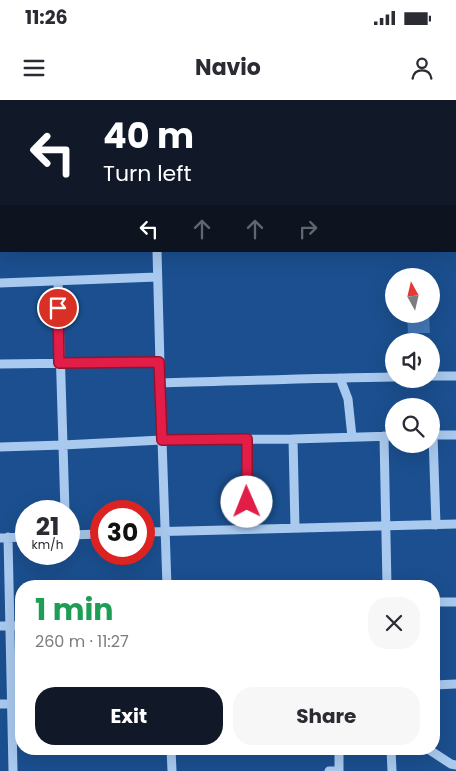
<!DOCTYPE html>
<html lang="en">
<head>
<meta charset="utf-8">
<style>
  :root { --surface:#fff; --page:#f7f7f7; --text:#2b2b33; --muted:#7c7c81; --accent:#111827 }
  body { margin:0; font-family:Poppins,sans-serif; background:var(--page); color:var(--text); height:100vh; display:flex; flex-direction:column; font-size:19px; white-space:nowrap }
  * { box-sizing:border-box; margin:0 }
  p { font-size:16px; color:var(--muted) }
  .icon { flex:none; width:28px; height:28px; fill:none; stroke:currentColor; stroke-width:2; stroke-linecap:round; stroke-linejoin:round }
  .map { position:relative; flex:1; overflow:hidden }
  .side { position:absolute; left:15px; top:480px; width:425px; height:175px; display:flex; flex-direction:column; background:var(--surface); border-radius:20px; box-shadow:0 5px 20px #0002 }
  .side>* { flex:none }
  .hud { position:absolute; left:0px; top:0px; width:456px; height:152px; box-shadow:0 5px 20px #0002; background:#111827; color:#fff; overflow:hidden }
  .needle { width:32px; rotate:352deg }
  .buttons { position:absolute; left:385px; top:168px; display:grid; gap:10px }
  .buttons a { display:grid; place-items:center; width:55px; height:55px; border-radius:50%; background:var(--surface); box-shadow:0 5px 20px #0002; font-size:25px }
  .speed { position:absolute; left:15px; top:400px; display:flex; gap:10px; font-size:25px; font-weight:700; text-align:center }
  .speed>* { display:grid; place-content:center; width:65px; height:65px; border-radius:50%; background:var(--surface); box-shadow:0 5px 20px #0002; line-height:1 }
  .speed small { font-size:12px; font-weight:400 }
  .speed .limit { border:8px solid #d22; background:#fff; color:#111 }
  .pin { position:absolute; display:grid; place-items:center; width:42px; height:42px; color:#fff; margin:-21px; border:2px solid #fff; border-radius:50%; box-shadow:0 1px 5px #0007 }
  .me { position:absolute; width:55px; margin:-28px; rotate:359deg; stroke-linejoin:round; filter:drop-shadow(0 0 4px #0008) }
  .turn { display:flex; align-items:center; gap:18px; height:105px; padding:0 20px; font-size:22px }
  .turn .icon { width:65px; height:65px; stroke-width:2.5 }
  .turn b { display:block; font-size:35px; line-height:42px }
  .lanes { display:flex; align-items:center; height:48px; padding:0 20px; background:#0003; justify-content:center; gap:25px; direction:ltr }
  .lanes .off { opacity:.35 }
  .round { display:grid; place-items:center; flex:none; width:52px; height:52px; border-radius:20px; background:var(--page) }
  .headline { display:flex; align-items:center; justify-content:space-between; height:85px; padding:0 20px }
  h1 { font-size:30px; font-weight:700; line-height:38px; color:#1e9e55 }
  .action { display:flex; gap:10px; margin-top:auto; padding:10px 20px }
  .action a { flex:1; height:58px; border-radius:20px; background:var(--accent); color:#fff; font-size:20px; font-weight:700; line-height:58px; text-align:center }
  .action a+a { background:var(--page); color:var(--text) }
  .status { display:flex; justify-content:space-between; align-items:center; height:35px; padding:0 25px; background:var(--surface); direction:ltr }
  .status svg { height:14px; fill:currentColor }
  header { display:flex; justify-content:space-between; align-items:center; height:65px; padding:0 20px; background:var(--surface); font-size:22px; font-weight:700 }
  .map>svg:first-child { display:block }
  .building { fill:#4478b7 }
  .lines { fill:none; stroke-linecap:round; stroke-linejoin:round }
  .minor { stroke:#a9c9ee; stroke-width:9 }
  .route-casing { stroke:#92132f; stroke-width:12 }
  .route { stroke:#e11d48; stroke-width:9 }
</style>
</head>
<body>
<div class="status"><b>11:26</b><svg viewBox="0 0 49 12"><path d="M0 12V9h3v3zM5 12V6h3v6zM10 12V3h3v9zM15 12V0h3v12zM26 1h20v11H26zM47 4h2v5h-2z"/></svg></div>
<header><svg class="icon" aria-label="menu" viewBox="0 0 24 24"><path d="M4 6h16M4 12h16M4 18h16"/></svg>Navio<svg class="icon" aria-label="person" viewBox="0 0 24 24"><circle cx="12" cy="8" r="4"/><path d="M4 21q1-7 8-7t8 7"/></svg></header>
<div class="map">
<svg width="456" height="671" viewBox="0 0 456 671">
  <rect width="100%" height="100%" fill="#1b4f8f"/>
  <path class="building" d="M407,214H429L430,233H408Z"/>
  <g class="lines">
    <path class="minor" d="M441,0V1
      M153,1V0
      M392,1L393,0
      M455,12L456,11
      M0,93H1
      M157,151L162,340L167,486
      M58,181L65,411
      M0,183L157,177
      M0,264L159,262
      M431,276H456
      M340,278L348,299L352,337
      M160,283C238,281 316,278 394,277
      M431,335H456
      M433,335L436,425
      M384,336L387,486
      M247,339L248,429
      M293,339L295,428
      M0,347L63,345L162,340L293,339L394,336
      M144,432L456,424
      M69,435L101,434
      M8,437L13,671
      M0,438L26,437
      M434,502H456
      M0,526H21
      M434,585L456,584
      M0,604H21
      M171,649L172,671
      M339,649V671
      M391,649L392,671
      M428,649L451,664L456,665
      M329,671H339"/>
  </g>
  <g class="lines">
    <g class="route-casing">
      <path id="route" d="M58,208L59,263L159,262L162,340L247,339V402"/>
    </g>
    <use href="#route" class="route"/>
  </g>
</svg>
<div class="buttons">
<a><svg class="needle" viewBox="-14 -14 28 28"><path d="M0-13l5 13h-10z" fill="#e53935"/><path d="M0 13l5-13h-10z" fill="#7c7c81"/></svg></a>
<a><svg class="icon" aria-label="sound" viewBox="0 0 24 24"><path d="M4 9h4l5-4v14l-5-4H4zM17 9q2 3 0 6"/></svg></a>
<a><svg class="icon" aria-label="search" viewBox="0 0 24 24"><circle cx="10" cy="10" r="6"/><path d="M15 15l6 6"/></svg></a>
</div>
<div class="speed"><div>21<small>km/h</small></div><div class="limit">30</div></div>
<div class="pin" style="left:58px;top:208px;background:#d93025"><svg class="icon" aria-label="arrive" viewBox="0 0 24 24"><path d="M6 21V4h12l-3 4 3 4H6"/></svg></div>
<svg class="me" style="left:247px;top:402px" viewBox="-20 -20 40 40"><circle r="19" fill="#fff"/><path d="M0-13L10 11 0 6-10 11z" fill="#e11d48"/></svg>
<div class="hud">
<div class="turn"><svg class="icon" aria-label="left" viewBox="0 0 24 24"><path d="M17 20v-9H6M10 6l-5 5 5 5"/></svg><div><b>40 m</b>Turn left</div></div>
<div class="lanes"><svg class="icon" aria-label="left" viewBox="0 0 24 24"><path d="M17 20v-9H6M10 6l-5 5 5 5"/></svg><svg class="icon off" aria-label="ahead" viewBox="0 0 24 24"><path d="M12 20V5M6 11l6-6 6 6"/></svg><svg class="icon off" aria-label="ahead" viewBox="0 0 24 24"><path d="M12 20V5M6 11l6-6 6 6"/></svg><svg class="icon off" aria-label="right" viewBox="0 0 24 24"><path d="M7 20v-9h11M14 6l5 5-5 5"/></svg></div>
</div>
<section class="side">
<div class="headline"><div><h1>1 min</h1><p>260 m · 11:27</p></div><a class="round"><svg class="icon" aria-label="close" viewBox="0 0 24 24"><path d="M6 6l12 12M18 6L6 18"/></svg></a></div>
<div class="action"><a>Exit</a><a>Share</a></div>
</section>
</div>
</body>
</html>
